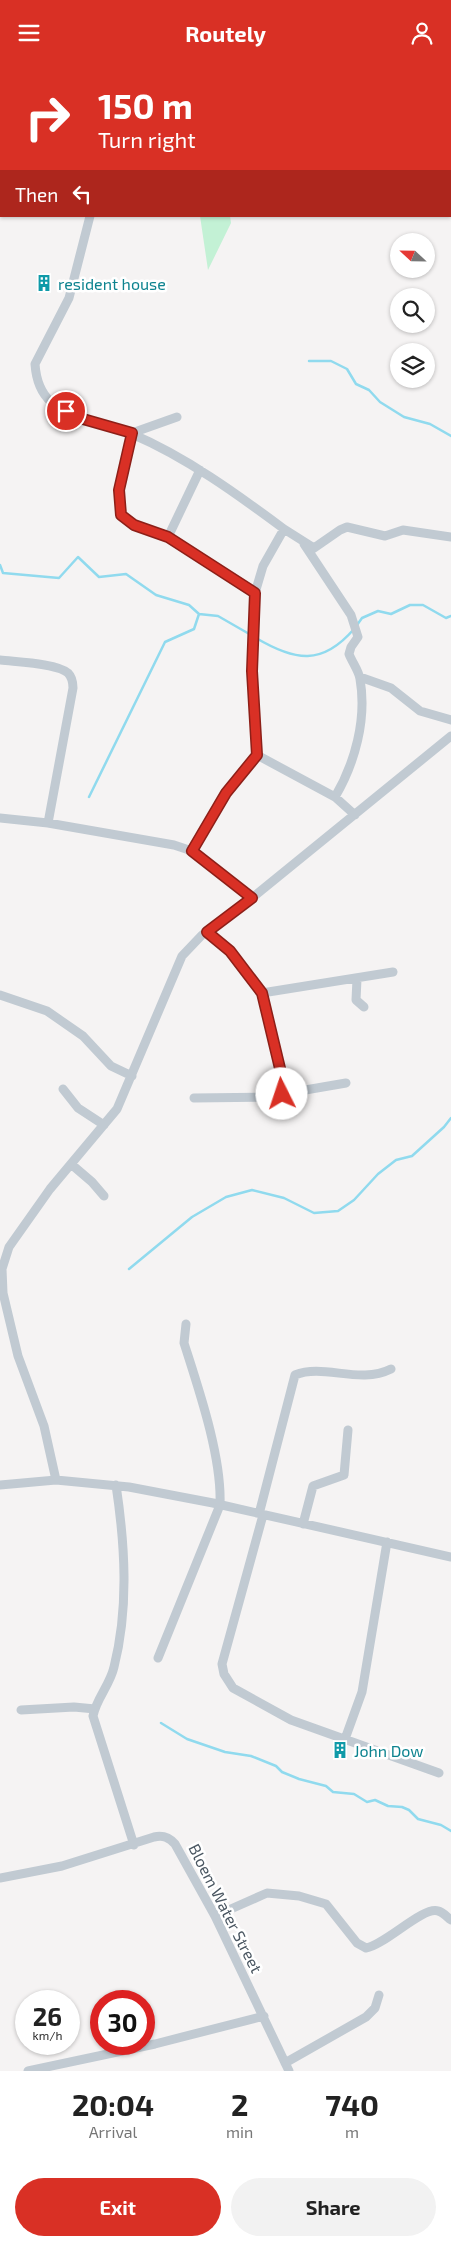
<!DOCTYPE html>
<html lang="en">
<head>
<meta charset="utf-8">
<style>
  :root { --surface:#fff; --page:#f2f2f2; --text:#222; --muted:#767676; --accent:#d93025 }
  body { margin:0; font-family:"Exo 2",sans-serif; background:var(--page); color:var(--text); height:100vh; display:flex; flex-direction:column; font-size:19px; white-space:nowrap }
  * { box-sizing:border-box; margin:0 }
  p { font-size:16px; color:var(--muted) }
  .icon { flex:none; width:28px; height:28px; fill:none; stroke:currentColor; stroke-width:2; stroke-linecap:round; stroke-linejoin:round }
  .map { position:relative; height:2006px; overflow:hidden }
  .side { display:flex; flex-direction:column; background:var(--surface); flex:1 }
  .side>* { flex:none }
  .top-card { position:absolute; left:0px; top:0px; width:451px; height:152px; box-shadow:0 1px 4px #0004; background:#d93025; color:#fff; overflow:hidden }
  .needle { width:32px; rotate:292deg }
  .controls { position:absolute; left:390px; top:168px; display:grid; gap:10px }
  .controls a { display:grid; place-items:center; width:45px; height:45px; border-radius:50%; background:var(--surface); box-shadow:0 1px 4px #0004; font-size:25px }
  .speed { position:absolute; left:15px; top:1925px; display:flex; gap:10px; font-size:25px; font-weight:700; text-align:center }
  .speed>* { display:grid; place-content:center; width:65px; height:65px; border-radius:50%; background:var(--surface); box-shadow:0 1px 4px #0004; line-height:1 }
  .speed small { font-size:12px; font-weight:400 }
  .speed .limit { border:8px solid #d22; background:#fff; color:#111 }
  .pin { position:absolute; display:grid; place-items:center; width:42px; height:42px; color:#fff; margin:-21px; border:2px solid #fff; border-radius:50%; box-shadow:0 1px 5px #0007 }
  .me { position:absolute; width:55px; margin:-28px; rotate:356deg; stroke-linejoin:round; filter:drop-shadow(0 0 4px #0008) }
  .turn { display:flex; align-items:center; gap:18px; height:105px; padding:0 15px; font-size:22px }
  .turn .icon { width:65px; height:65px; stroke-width:2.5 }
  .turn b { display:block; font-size:35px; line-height:42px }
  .then { display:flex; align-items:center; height:48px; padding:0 15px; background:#0003; gap:10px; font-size:19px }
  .eta { display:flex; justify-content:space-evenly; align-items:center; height:85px; text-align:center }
  .eta b { font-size:30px; font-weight:700; line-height:35px }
  .primary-button { display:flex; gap:10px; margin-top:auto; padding:10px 15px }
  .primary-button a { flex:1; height:58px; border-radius:30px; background:var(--accent); color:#fff; font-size:20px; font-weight:700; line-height:58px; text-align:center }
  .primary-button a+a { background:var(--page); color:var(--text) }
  header { display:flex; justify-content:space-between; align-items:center; height:65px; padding:0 15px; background:var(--accent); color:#fff; font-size:22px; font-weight:700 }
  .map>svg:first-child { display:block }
  .green { fill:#c3f1d5 }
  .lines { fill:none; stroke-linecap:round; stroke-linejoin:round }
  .stream { stroke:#90daee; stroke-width:2.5 }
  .street { stroke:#c1cad2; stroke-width:9 }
  .route-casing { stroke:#8d1f18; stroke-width:12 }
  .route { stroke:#d93025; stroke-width:9 }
  .labels { text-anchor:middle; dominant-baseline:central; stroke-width:5; stroke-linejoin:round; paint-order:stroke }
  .culture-label { font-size:16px; fill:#0d838f; stroke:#fff; text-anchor:start }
  .street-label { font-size:16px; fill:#4a5661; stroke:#fff }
</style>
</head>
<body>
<header><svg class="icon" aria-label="menu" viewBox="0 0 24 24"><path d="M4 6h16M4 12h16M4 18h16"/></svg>Routely<svg class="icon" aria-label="person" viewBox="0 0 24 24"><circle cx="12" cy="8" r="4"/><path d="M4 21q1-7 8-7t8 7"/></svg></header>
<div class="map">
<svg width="451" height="2006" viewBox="0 0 451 2006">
  <rect width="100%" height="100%" fill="#f5f3f3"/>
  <path class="green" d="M255,0H451V145L450,1Z
    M200,151H230L231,158L208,205Z"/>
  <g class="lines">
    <path class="stream" d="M309,296H331L347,304L356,319L369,325L380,337L404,352L430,359L451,371
      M0,500L3,508L59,513L78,492L99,512L126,509L156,530L189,540L199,549L218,551L251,570
      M357,560L362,553L378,546L391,549L410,540H423L446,553L451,551
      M256,573C295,596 322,601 354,564
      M89,732L165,577L194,564L199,549
      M129,1204L192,1152L226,1132L252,1125L284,1133L314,1148L338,1146L354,1135L378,1109L396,1095L412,1091L444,1062L451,1053
      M161,1658L187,1674L225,1687L251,1691L276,1701L282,1707L299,1714L326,1721L333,1727L354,1729L367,1737L375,1735L388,1741L402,1742L409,1745L418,1754L441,1760L451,1766"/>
    <path class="street" d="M103,0V1
      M0,136H1
      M450,138L451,139
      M90,151L69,233L35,299C36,314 40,327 51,337C73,357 106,357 132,369C186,392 237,429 284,464L263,501L255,528L168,472L134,460L121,450L119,425L132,368
      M132,368L177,352
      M284,464L314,483L340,465L347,462L385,471L403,465L451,472
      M168,472L200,405
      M304,479L351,550L358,572L351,582L349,589C352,597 359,606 360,614C367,654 355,698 335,732
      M255,528L252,606L257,690
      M0,595C15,597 57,598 68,608C72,612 73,617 73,623L48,758
      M360,612L391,623L420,646L451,655
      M0,753L48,758L174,780L192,786L252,833L451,671
      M192,786L226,728L257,690L335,732L355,750
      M207,867L230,886L262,928L283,1016L282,1029
      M357,914L356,935L364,942
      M262,928L393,907
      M0,930L47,946L83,971L111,1001L132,1011
      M63,1024L78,1043L104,1060
      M194,1033L275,1032L282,1029L346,1018
      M71,1099L92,1117L104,1131
      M0,1228H3L18,1291L44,1361L56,1415
      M3,1228L2,1204L9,1182L50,1124L117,1044L182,891L202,870L252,833
      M0,1420L56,1415L129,1422L213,1438L451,1492
      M116,1420C125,1480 129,1543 114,1602C110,1620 96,1634 93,1651L134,1780
      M259,1449L295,1310C324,1298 359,1320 391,1304
      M263,1450L222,1599L224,1609L233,1623L291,1655L439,1708
      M303,1459L313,1421L344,1410L348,1365
      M158,1593L220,1440C222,1392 199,1325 184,1278L186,1259
      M21,1645L74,1642L95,1644
      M345,1674L362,1627L387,1477
      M0,1813L62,1801L154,1772C163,1770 169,1772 175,1779L215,1851L289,2006
      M215,1851L267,1828L299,1831L326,1839L357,1878L366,1883C385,1880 423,1841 438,1846C443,1847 447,1852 451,1855
      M285,1998L366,1952L375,1943L379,1930
      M28,2006L155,1979L264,1951"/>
  </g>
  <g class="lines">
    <g class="route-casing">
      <path id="route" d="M66,346L83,354L132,368L119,425L121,450L134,460L168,472L255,528L252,606L257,690L226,728L192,786L252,833L207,867L230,886L262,928L283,1016L282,1029"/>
    </g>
    <use href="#route" class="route"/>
  </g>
  <defs>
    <g id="building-bare" transform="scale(1.35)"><path d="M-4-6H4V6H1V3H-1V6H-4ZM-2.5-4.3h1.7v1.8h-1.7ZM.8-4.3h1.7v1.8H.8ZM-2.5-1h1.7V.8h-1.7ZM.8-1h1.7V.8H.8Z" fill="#0f9aa8" stroke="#fff" stroke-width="2.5" paint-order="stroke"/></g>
  </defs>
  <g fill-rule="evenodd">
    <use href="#building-bare" x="44" y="218"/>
    <use href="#building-bare" x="340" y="1685"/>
  </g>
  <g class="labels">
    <g class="culture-label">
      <text x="58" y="218">resident house</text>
      <text x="354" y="1685">John Dow</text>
    </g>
    <g class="street-label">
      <text transform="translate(226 1843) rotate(63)">Bloem Water Street</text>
    </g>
  </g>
</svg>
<div class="controls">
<a><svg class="needle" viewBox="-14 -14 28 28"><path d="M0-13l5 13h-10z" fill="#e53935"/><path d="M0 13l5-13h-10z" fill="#767676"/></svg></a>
<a><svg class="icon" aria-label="search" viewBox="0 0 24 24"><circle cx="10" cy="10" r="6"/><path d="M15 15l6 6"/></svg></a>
<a><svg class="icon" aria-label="layers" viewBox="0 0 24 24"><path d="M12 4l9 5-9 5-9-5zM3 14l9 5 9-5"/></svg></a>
</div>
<div class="speed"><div>26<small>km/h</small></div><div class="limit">30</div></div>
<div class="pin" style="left:66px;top:346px;background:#d93025"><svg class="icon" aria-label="arrive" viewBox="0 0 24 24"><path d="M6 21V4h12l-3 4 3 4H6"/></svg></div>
<svg class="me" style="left:282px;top:1029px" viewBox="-20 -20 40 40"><circle r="19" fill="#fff"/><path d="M0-13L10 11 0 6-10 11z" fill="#d93025"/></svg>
<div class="top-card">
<div class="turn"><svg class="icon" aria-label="right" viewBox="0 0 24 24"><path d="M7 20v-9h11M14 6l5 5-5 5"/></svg><div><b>150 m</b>Turn right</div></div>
<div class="then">Then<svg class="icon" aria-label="left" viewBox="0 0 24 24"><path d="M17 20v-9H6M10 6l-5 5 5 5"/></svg></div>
</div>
</div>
<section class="side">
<div class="eta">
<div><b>20:04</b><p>Arrival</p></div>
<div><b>2</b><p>min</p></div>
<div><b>740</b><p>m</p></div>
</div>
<div class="primary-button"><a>Exit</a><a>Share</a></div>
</section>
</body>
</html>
